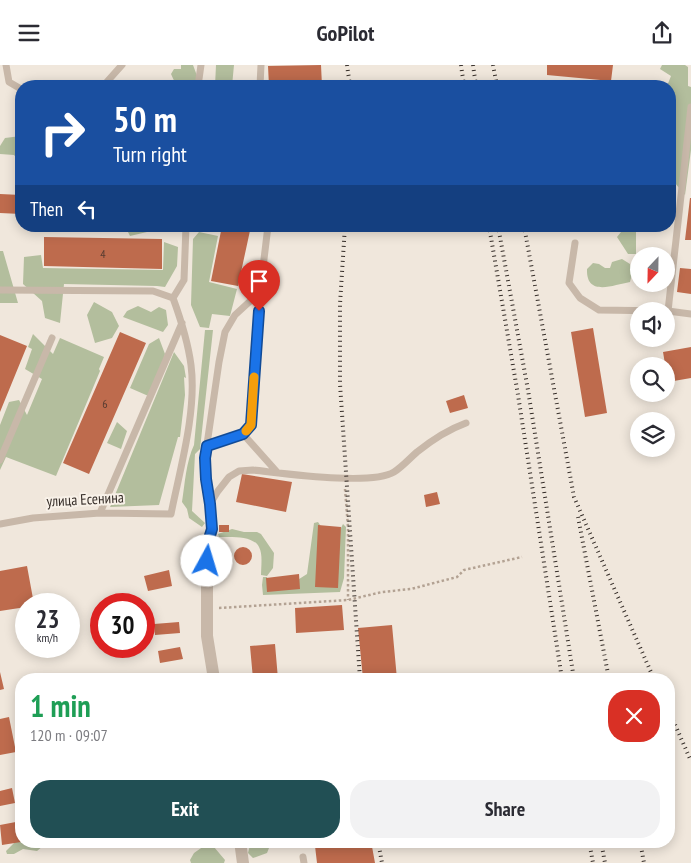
<!DOCTYPE html>
<html lang="en">
<head>
<meta charset="utf-8">
<style>
  :root { --surface:#fff; --page:#f2f2f3; --text:#2b2b33; --muted:#7c7c81; --accent:#214f54 }
  body { margin:0; font-family:"PT Sans Narrow",sans-serif; background:var(--page); color:var(--text); height:100vh; display:flex; flex-direction:column; font-size:19px; white-space:nowrap }
  * { box-sizing:border-box; margin:0 }
  p { font-size:16px; color:var(--muted) }
  .icon { flex:none; width:28px; height:28px; fill:none; stroke:currentColor; stroke-width:2; stroke-linecap:round; stroke-linejoin:round }
  .map { position:relative; flex:1; overflow:hidden }
  .side { position:absolute; left:15px; top:608px; width:660px; height:175px; display:flex; flex-direction:column; background:var(--surface); border-radius:20px; box-shadow:0 2px 12px #0003 }
  .side>* { flex:none }
  .hud { position:absolute; left:15px; top:15px; width:661px; height:152px; border-radius:20px; box-shadow:0 2px 12px #0003; background:#1a4fa0; color:#fff; overflow:hidden }
  .needle { width:32px; rotate:202deg }
  .buttons { position:absolute; left:630px; top:182px; display:grid; gap:10px }
  .buttons a { display:grid; place-items:center; width:45px; height:45px; border-radius:50%; background:var(--surface); box-shadow:0 2px 12px #0003; font-size:25px }
  .speed { position:absolute; left:15px; top:528px; display:flex; gap:10px; font-size:25px; font-weight:700; text-align:center }
  .speed>* { display:grid; place-content:center; width:65px; height:65px; border-radius:50%; background:var(--surface); box-shadow:0 2px 12px #0003; line-height:1 }
  .speed small { font-size:12px; font-weight:400 }
  .speed .limit { border:8px solid #d22; background:#fff; color:#111 }
  .pin { position:absolute; display:grid; place-items:center; width:42px; height:42px; color:#fff; margin:-51px -21px; border-radius:50% 50% 50% 0; rotate:-45deg; box-shadow:0 0 5px #0007 }
  .pin .icon { rotate:45deg }
  .me { position:absolute; width:55px; margin:-28px; rotate:6deg; stroke-linejoin:round; filter:drop-shadow(0 0 4px #0008) }
  .turn { display:flex; align-items:center; gap:18px; height:105px; padding:0 15px; font-size:22px }
  .turn .icon { width:65px; height:65px; stroke-width:2.5 }
  .turn b { display:block; font-size:35px; line-height:42px }
  .then { display:flex; align-items:center; height:48px; padding:0 15px; background:#0003; gap:10px; font-size:19px }
  .round { display:grid; place-items:center; flex:none; width:52px; height:52px; border-radius:20px; background:var(--page) }
  .head { display:flex; align-items:center; justify-content:space-between; height:85px; padding:0 15px }
  h1 { font-size:30px; font-weight:700; line-height:38px; color:#1e9e55 }
  .cta { display:flex; gap:10px; margin-top:auto; padding:10px 15px }
  .cta a { flex:1; height:58px; border-radius:20px; background:var(--accent); color:#fff; font-size:20px; font-weight:700; line-height:58px; text-align:center }
  .cta a+a { background:var(--page); color:var(--text) }
  header { display:flex; justify-content:space-between; align-items:center; height:65px; padding:0 15px; background:var(--surface); font-size:22px; font-weight:700 }
  .map>svg:first-child { display:block }
  .green { fill:#b3be9d }
  .building { fill:#be6b4d }
  .lines { fill:none; stroke-linecap:round; stroke-linejoin:round }
  .path { stroke:#b3a293; stroke-width:2.5; stroke-dasharray:2.5 2.5; stroke-linecap:butt }
  .lane { stroke:#c8b8a9; stroke-width:7 }
  .street { stroke:#c8b8a9; stroke-width:12 }
  .rail { stroke:#352d28; stroke-width:4; stroke-dasharray:1 4; stroke-linecap:butt }
  .route-casing { stroke:#114b97; stroke-width:12 }
  .route { stroke:#1a73e8; stroke-width:9 }
  .slow { stroke:#f59e0b; stroke-width:9 }
  .labels { text-anchor:middle; dominant-baseline:central; stroke-width:4; stroke-linejoin:round; paint-order:stroke }
  .number-label { font-size:12px; fill:#573c31 }
  .street-label { font-size:15px; fill:#352d28; stroke:#f8f1e8 }
</style>
</head>
<body>
<header><svg class="icon" aria-label="menu" viewBox="0 0 24 24"><path d="M4 6h16M4 12h16M4 18h16"/></svg>GoPilot<svg class="icon" aria-label="share" viewBox="0 0 24 24"><path d="M12 15V3M7 8l5-5 5 5M5 13v7h14v-7"/></svg></header>
<div class="map">
<svg width="691" height="798" viewBox="0 0 691 798">
  <rect width="100%" height="100%" fill="#f0e7dc"/>
  <path class="green" d="M181,0H193L199,16L198,21L176,20L171,9L174,4H181Z
    M216,0H234L232,21H215Z
    M662,0H685L688,2V21L691,22V85L685,130L675,118L670,122V21H667L671,11L660,4Z
    M21,71V98L14,90L0,89V81L5,73Z
    M125,161H164V163L130,171Z
    M630,161H639L636,167V189H628L617,172L621,167L630,164Z
    M199,167L218,171L209,217L237,224L230,251L212,249L209,263L200,262L191,240L193,174Z
    M164,177L178,182L177,201L165,222L157,221L64,219L60,258L45,253L42,236L23,219L24,192L41,190L43,203L163,205Z
    M0,186H3L18,238H0Z
    M622,194L630,199L632,209L630,217C613,220 586,232 587,204L593,198L599,199L605,203H610L612,197Z
    M94,237L112,247L119,261L112,273L95,278L87,250Z
    M138,241L151,247L159,242L166,245L168,260L163,267L123,252L127,246Z
    M205,265H213L200,384L195,389L192,446L205,458L202,462L189,453L187,444L182,437C185,418 186,397 194,380Z
    M33,269L53,289L60,273L104,292L99,304L100,306L56,411L6,392L0,405V360L9,337L19,335L27,350L42,314L25,304L32,284L28,282Z
    M159,273L165,289L153,333L130,323L149,279Z
    M174,287L184,301L186,313L184,312L185,330L180,372H178L159,440L110,442Z
    M117,357L127,366L121,384L107,378Z
    M318,457L322,463L340,465L343,459L346,462L344,513L340,527L263,530L262,520L263,512H267L269,526L296,516L307,509L314,458Z
    M232,464L244,467H257L261,469L274,488L273,503L267,511L261,510C261,502 263,489 259,482C253,470 230,472 219,472L218,469Z
    M18,774H21V776H42L43,781L37,786L23,784L14,789H7L6,786Z
    M261,776H268L269,783L267,788L253,793L248,788L250,780Z
    M204,781L214,782L225,795L224,798H191L190,795L194,788Z"/>
  <path class="building" d="M321,0L322,21H269L268,1Z
    M547,0H613L611,16L547,10Z
    M0,129L21,130V149L0,148Z
    M690,133H691V175H685Z
    M222,161H251L238,221L211,216Z
    M44,172L162,174V204L44,201Z
    M680,203L691,204V229L677,227Z
    M593,263L607,348L585,352L571,267Z
    M120,267L146,278L89,409L63,398Z
    M0,270L27,281L0,347Z
    M691,282V313L668,317L663,287Z
    M464,330L468,343L450,348L446,336Z
    M242,409L292,417L286,447L236,437Z
    M437,427L440,439L426,442L424,430Z
    M219,460H229V467H219Z
    M318,460L341,462L338,523L315,522Z
    M234 491a9 9 0 1 1 18 0a9 9 0 1 1-18 0Z
    M27,501L34,539H26V542L0,546V506Z
    M169,505L172,521L148,526L144,511Z
    M299,509L300,524L267,527L266,513Z
    M342,540L344,565L296,568L295,543Z
    M179,557L180,568L155,570L154,559Z
    M392,560L397,614H363L358,563Z
    M275,579L278,614H253L250,581Z
    M180,582L183,594L160,598L158,586Z
    M0,607L4,624L0,625Z
    M9,652L16,687L0,690V654Z
    M12,723L15,738L0,741V726Z
    M21,756V777L2,780L0,760Z
    M277,776H298L299,780L278,783Z
    M345,776H371L375,798H317L315,781Z"/>
  <g class="lines">
    <path class="path" d="M345,424L348,462V535
      M219,543L348,535L382,527L411,524L457,512L464,505L522,492"/>
    <path class="lane" d="M6,0L9,17L21,24
      M98,21L105,19L122,0
      M198,21L201,0
      M260,21L261,0
      M691,42L668,246L691,249
      M575,178L569,218L580,233L599,245L668,246
      M0,225L153,226L173,233
      M243,369L277,407
      M207,381L243,369L251,360L260,227
      M0,395L52,273
      M210,439L206,413L205,393L219,297L225,267L235,250L260,227L268,161
      M100,448L182,258
      M0,459L33,453L100,448L171,449C180,404 197,346 191,300C188,277 181,255 173,233L184,215L186,161
      M207,479L212,464L210,439L218,426L229,412L239,406L253,405C282,408 371,421 394,407C402,402 409,394 417,387C432,375 447,365 466,358
      M303,792L304,798"/>
    <path class="street" d="M207,479V571L214,614
      M240,776L243,798"/>
    <path class="rail" d="M347,0L350,21
      M461,0L464,21
      M473,0L476,21
      M493,0L497,21
      M345,161L340,239V319L360,614
      M489,161L518,330L562,614
      M498,161L528,325L574,614
      M524,161L574,432L654,614
      M578,452L609,614
      M669,646L691,696
      M378,776L382,798
      M589,776L593,798
      M601,776L605,798
      M640,776L644,798"/>
  </g>
  <g class="lines">
    <g class="route-casing">
      <path id="route" d="M207,496V480L212,464L210,439L206,414L205,393L207,381L243,369L251,360L259,246"/>
    </g>
    <use href="#route" class="route"/>
    <path class="slow" d="M246,366L251,360L254,312"/>
  </g>
  <g class="labels">
    <g class="number-label">
      <text x="103" y="188">4</text>
      <text x="105" y="338">6</text>
    </g>
    <g class="street-label">
      <text transform="translate(85 434) rotate(-3)">улица Есенина</text>
    </g>
  </g>
</svg>
<div class="buttons">
<a><svg class="needle" viewBox="-14 -14 28 28"><path d="M0-13l5 13h-10z" fill="#e53935"/><path d="M0 13l5-13h-10z" fill="#7c7c81"/></svg></a>
<a><svg class="icon" aria-label="sound" viewBox="0 0 24 24"><path d="M4 9h4l5-4v14l-5-4H4zM17 9q2 3 0 6"/></svg></a>
<a><svg class="icon" aria-label="search" viewBox="0 0 24 24"><circle cx="10" cy="10" r="6"/><path d="M15 15l6 6"/></svg></a>
<a><svg class="icon" aria-label="layers" viewBox="0 0 24 24"><path d="M12 4l9 5-9 5-9-5zM3 14l9 5 9-5"/></svg></a>
</div>
<div class="speed"><div>23<small>km/h</small></div><div class="limit">30</div></div>
<div class="pin" style="left:259px;top:246px;background:#d93025"><svg class="icon" aria-label="arrive" viewBox="0 0 24 24"><path d="M6 21V4h12l-3 4 3 4H6"/></svg></div>
<svg class="me" style="left:207px;top:496px" viewBox="-20 -20 40 40"><circle r="19" fill="#fff"/><path d="M0-13L10 11 0 6-10 11z" fill="#1a73e8"/></svg>
<div class="hud">
<div class="turn"><svg class="icon" aria-label="right" viewBox="0 0 24 24"><path d="M7 20v-9h11M14 6l5 5-5 5"/></svg><div><b>50 m</b>Turn right</div></div>
<div class="then">Then<svg class="icon" aria-label="left" viewBox="0 0 24 24"><path d="M17 20v-9H6M10 6l-5 5 5 5"/></svg></div>
</div>
<section class="side">
<div class="head"><div><h1>1 min</h1><p>120 m · 09:07</p></div><a class="round" style="background:#d93025;color:#fff"><svg class="icon" aria-label="close" viewBox="0 0 24 24"><path d="M6 6l12 12M18 6L6 18"/></svg></a></div>
<div class="cta"><a>Exit</a><a>Share</a></div>
</section>
</div>
</body>
</html>
